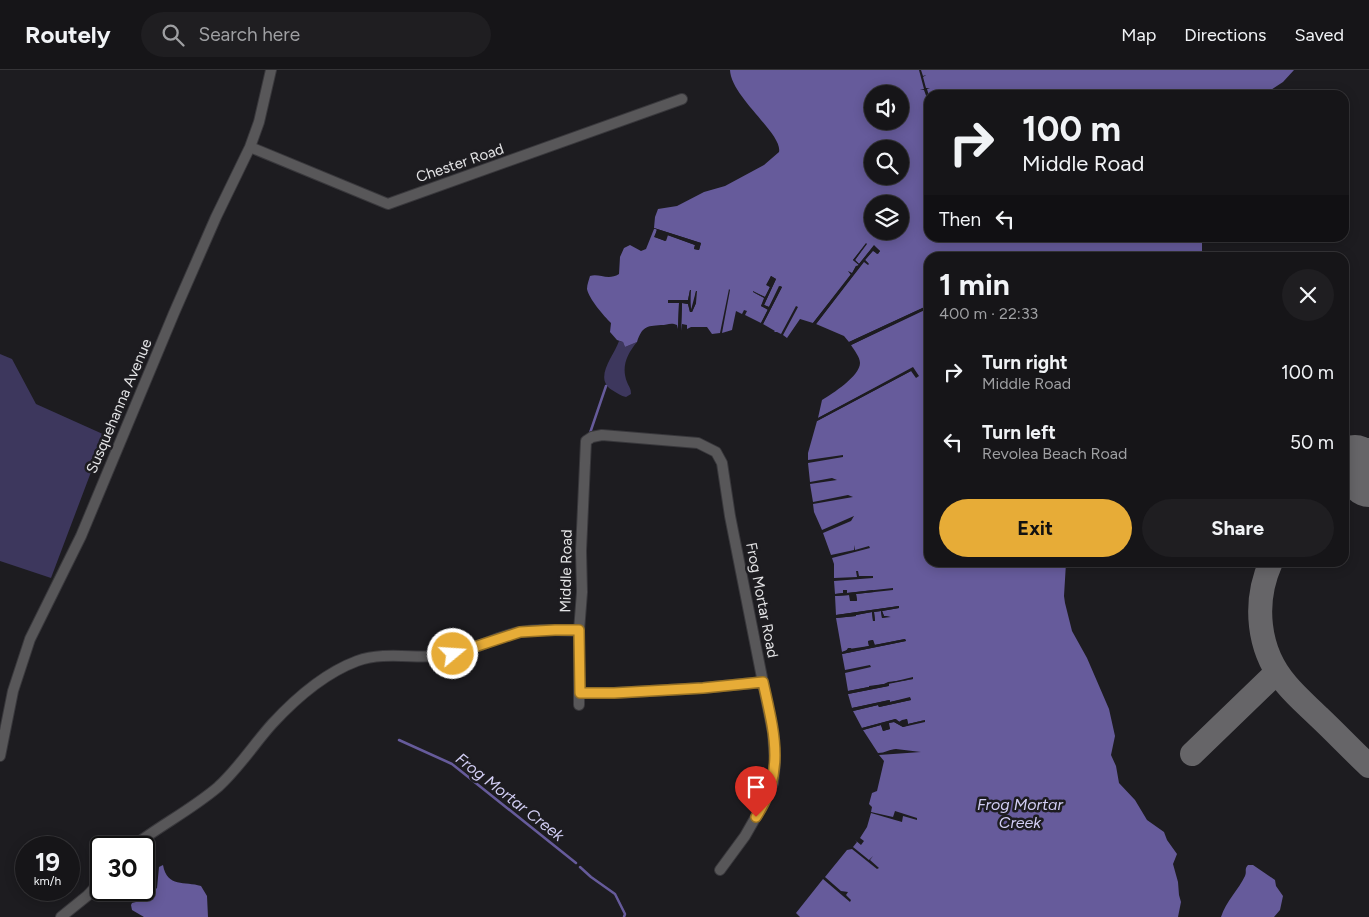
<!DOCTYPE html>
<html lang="en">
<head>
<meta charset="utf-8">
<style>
  :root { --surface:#161518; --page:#1f1e21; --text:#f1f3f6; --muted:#9e9fa2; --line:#353437; --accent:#e7ac37 }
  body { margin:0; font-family:Figtree,sans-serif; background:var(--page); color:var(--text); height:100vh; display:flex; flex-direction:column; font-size:19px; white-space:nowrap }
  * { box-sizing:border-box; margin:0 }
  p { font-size:16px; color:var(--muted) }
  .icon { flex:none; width:28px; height:28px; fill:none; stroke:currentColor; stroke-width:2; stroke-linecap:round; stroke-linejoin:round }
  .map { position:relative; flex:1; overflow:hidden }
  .details { position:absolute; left:924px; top:182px; width:425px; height:315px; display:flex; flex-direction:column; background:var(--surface); border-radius:15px; box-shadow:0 2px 12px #0003,0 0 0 1px var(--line) }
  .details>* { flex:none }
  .top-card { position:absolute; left:924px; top:20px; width:425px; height:152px; border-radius:15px; box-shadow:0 2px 12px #0003,0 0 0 1px var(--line); background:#161518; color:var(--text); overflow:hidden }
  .fabs { position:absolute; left:864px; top:15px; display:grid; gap:10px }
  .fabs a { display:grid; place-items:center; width:45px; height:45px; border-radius:50%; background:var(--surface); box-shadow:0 2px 12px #0003,0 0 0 1px var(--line); font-size:25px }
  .speed { position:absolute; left:15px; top:766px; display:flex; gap:10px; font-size:25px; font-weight:700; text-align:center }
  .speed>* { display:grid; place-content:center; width:65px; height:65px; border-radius:50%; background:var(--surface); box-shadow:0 2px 12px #0003,0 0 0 1px var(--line); line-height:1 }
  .speed small { font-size:12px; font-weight:400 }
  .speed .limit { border:2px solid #111; border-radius:8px; background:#fff; color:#111 }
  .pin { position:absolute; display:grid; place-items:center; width:42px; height:42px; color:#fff; margin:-51px -21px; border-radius:50% 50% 50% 0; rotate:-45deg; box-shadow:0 0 5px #0007 }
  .pin .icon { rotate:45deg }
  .me { position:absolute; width:55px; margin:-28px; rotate:72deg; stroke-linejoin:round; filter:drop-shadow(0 0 4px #0008) }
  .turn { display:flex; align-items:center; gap:18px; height:105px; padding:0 15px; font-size:22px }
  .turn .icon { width:65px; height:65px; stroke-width:2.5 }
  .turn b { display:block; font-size:35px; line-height:42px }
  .then { display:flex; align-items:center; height:48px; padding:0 15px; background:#0003; gap:10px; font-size:19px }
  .round { display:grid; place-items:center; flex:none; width:52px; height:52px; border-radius:26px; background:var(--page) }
  .head { display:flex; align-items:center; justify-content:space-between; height:85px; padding:0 15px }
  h1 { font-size:30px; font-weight:700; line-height:38px }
  .cta { display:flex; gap:10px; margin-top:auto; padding:10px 15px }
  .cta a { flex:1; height:58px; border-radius:30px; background:var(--accent); color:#111; font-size:20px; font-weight:700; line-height:58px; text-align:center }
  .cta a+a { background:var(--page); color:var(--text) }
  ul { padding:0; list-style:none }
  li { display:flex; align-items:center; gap:15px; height:70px; padding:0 15px }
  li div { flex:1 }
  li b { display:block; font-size:19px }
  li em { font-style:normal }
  header { display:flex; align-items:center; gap:30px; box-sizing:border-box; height:70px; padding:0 25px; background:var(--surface); border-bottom:1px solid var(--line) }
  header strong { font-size:24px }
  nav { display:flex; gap:28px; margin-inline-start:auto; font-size:18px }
  .search { width:350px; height:45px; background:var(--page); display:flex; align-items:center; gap:12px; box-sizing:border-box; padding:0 18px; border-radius:28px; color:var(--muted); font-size:19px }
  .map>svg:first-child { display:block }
  .green { fill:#3d375d }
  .water { fill:#665b9b; fill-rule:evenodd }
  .pier { fill:#1d1c20 }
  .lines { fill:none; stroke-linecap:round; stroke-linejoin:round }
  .stream { stroke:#665b9b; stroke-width:2.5 }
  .taxiway { stroke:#666568; stroke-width:24 }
  .runway { stroke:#666568; stroke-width:58 }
  .minor-casing { stroke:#39383c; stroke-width:12 }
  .minor { stroke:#585759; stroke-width:10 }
  .route-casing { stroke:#967024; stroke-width:12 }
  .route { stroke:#e7ac37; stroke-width:9 }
  .labels { text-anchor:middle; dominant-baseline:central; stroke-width:5; stroke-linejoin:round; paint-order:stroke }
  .street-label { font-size:15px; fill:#e4e4e6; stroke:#1d1c20 }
  .water-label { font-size:16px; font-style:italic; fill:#d2cef4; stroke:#1d1c20 }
</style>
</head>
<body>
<header>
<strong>Routely</strong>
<div class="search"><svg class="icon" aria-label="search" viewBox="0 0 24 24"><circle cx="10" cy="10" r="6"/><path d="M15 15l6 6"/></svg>Search here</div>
<nav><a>Map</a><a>Directions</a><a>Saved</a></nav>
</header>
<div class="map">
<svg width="1369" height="847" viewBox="0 0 1369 847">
  <rect width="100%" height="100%" fill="#1d1c20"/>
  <path class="green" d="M619,271L623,272L625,277L637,272C627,284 621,297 627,312C629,317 631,318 631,324L626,327C621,326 617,323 612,320C593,308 614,286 619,271Z
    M0,284L12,289L36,334L105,365L51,508L0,491Z"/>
  <path class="water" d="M730,0H919L924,19L920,20H924L928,31L924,33L928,32L929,34L927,44H929V168H1202V187L929,188V235L849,272L844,266L816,254L864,191L869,194L865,190L873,180L877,184L880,181L874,176L859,194L855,190L866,174L853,190L859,195L857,197L856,196L852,204L848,201L851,204L813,253L800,249L787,268L783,265L798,237L796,236L781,264L777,262H774L775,261L763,254L782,217L779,216L769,237L764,235L776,209L771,206L767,215L770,217L765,227L753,222L765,228L761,236L768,239L761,253L745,245L747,241L744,240L742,244L736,241L732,260L722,263L730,220L729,219L720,263L712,264L707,257H691L687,259V255L682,254L681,261L682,233L688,234L690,242H692L696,233V221L691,240L690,220L688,230H668V233H679L678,259L677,255C671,252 667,255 661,255C646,256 642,257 637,272L625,277L623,272L617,270L610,262L611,253C604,246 589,229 587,219C587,214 589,210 590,206C599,203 608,211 619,204L620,187L624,178L630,175L641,181L646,179L654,159H657L655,167L665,171L667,165L695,175L694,179L699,180L701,173L654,158L655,147L658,139L677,136L704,122L725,116L764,95L779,82C783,64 731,27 730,0ZM872,24H900V51H872ZM872,79H900V106H872ZM872,134H900V161H872Z
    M921,0H1294L1283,12L1263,25L929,26L927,19L930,18H926L923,7L926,5L923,6Z
    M929,238V492L1066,493L1064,526L1065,533L1072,561L1087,588L1109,639L1115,666L1111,685L1116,696L1119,713L1135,730L1147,750L1164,762L1167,770L1177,784L1173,794L1178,812L1179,825L1181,832L1178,847H800L796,843L823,809L850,832L851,830L846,825L848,822L841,821L825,807L847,780L852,779L877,799L879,798L870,790L873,786L869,790L853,777L857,772L855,770L861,775L864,771L860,768L867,757L871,743L902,752L903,746L917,750V748L895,741L893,747L871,742L872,737L869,734L872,723L877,721L884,691L879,685L921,682L896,679C890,679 885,683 878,683L863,660L881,655L883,661L890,659L888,653L894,652L903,657L925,650L908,654L907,649L900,652L895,649L862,658L853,641L878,635L879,637L911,630L910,628L890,632L889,630L852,638L848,624L888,616V614L913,609L888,612L884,614L848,621L845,603L871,597L870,595L845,600L842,584L906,571L905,569L874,575L873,570L868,571L869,576L849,579L842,582L836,548L856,546V545L872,542L873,551H875L874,542L881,541L882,548L890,546H884L882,541L899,538V536L836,545L835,526L850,525V531L857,530L856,524L874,522L873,520L847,523V520H844V523L835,524L834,511L873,508V506H859L858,501H856L857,507L834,508V494L832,488L870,478L869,476L855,480L854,475V480L831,485L823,463L851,451L854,446L822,460L814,442L813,434L853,427L848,425L813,432L810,414L837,410L832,408L810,412L808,393L843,387V385L808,390V383L817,351L911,301L913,298L818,348L822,330C832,324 860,306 860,293C860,287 854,280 851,275Z
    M163,795C167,818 185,811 201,816L207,826L208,847H144L132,840L131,835L132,833L148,829L151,823L157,818L159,797Z
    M1248,795H1253L1275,810L1276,816L1283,826L1280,840L1274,847H1221C1226,831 1239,819 1245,806C1247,801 1244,799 1248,795Z"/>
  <path class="pier" d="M654,158L701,173L699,180L694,179L695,175L668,165L666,171L654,167L657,160Z
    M866,173L867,174L855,190L859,194L874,175L880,181L878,184L873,181L865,190L869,194L868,195L864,192L816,254L813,253L851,205L848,201L852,203L856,196L859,195L853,190Z
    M771,206L776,209L764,235L769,237L780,216L782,217L763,254L761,253L768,240L761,236L764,228L753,222V221L765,227L770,217L766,215Z
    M690,220H691L690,234L691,240L694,233L696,221H697L696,233L692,242H690L688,234L682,233L681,261L678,259L679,233H668V230H688Z
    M929,235V238L919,242L851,275L849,272Z
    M913,297L919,306L916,308L911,301L817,351L818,348Z
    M893,518V520L856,524L857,531H850L849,525L835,526V524L843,523V520H847V523Z
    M899,536V538L882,541L884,546L891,547L882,548L881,541L874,542L875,551H873L872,542L856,545V546L836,548V545Z
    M905,569L906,571L842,584V582L846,581L848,578H851L852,580L869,576L868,571L873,570L875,575Z
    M913,607V609L889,613V616L848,624V621L869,617V616L884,614Z
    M910,627L911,630L879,637L878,635L853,641L852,638L890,630V632Z
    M896,649L899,652L902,650L907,649L908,654L925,650V652L903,657L894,652L889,653L890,659L883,661L881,655L863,660L862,658Z"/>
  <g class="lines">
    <path class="stream" d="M590,363L606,316
      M399,670L452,694L576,793
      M580,797L591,807L615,824L625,844L624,847"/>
    <path class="taxiway" d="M1344,406L1369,380
      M1271,492C1253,532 1257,581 1287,615C1297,627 1309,637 1319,647C1336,663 1352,680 1369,696
      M1192,684L1277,602"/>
    <path class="runway" d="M1355,394L1369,408"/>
    <g class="minor-casing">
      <path id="minor" d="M250,77L388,134L682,29
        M580,623H614L703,618L763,612
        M579,635V561L582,522L581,481L586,371L592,367L602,365L698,373L716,382L722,393L730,446L773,663L775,693L773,713L765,731L745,766L720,800
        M0,686L13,621L30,569L81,466L174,243L216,147L250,77L259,52L271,0
        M131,778C159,756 191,740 218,717C239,698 254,674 272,654C295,629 325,603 357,591C388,580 422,591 454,584C473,580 490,570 508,565C531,558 556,560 579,561
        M61,847L87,826L101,811"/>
    </g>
    <use href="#minor" class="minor"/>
  </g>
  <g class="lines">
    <g class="route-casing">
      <path id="route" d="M453,584L520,562L555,560H579L580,623H614L703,618L763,612C774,662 786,701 756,747"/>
    </g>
    <use href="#route" class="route"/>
  </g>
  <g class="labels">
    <g class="street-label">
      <text transform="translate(460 93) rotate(-19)">Chester Road</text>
      <text transform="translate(119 336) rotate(-67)">Susquehanna Avenue</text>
      <text transform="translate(566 501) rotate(-89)">Middle Road</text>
      <text transform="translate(762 530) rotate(79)">Frog Mortar Road</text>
    </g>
    <g class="water-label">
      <text transform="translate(510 727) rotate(38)">Frog Mortar Creek</text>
      <text x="1020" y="734">Frog Mortar<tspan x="1020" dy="18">Creek</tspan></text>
    </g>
  </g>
</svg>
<div class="fabs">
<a><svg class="icon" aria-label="sound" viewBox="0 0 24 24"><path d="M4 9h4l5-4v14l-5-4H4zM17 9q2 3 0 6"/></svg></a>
<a><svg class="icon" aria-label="search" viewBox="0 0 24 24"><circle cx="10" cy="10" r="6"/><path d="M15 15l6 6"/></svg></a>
<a><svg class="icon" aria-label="layers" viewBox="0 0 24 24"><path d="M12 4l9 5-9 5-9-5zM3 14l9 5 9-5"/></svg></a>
</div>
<div class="speed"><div>19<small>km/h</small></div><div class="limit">30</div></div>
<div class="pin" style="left:756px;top:747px;background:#d93025"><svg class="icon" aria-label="arrive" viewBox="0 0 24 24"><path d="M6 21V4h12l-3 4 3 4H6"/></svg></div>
<svg class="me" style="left:453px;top:584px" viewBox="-20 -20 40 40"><circle r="17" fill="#e7ac37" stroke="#fff" stroke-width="3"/><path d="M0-11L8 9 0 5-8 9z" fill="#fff"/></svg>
<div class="top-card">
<div class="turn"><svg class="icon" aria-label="right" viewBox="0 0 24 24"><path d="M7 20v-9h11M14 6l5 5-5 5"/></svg><div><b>100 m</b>Middle Road</div></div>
<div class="then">Then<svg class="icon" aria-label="left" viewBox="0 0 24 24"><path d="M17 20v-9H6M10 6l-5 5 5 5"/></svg></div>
</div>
<section class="details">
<div class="head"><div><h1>1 min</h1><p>400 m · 22:33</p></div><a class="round"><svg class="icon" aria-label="close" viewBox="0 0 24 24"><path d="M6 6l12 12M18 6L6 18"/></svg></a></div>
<ul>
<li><svg class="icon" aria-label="right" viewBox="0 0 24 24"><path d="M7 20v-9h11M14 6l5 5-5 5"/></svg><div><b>Turn right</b><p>Middle Road</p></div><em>100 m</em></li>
<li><svg class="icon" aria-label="left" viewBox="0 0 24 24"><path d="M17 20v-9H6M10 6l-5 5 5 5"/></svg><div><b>Turn left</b><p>Revolea Beach Road</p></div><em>50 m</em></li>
</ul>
<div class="cta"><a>Exit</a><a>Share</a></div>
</section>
</div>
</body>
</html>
